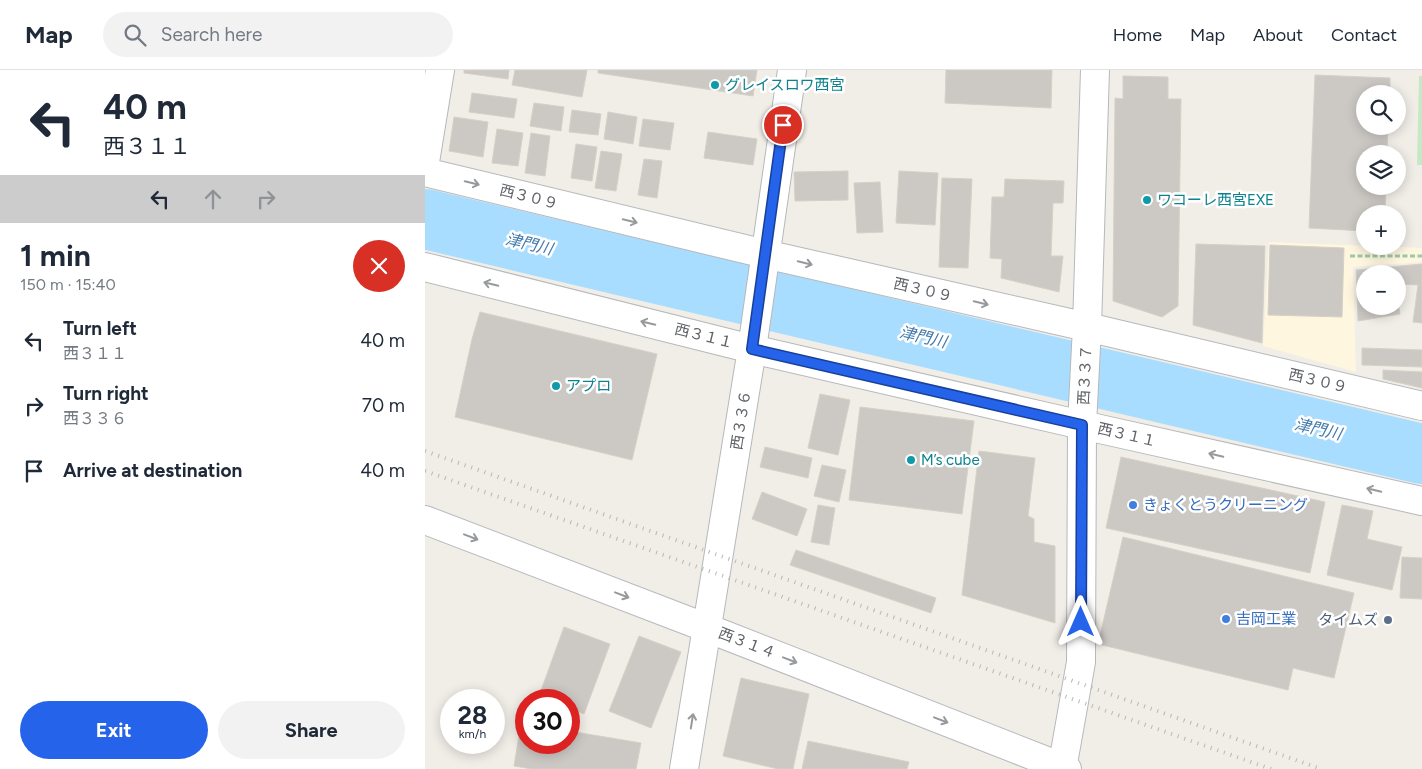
<!DOCTYPE html>
<html lang="en">
<head>
<meta charset="utf-8">
<style>
  :root { --surface:#fff; --page:#f2f2f3; --text:#1f2937; --muted:#747a83; --line:#e0e1e3; --accent:#2563eb }
  body { margin:0; font-family:Figtree,"Noto Sans JP",sans-serif; background:var(--page); color:var(--text); height:100vh; display:flex; flex-direction:column; font-size:19px; white-space:nowrap }
  * { box-sizing:border-box; margin:0 }
  p { font-size:16px; color:var(--muted) }
  .icon { flex:none; width:28px; height:28px; fill:none; stroke:currentColor; stroke-width:2; stroke-linecap:round; stroke-linejoin:round }
  .map { position:relative; flex:1; overflow:hidden }
  .sheet { display:flex; flex-direction:column; background:var(--surface); width:425px }
  .sheet>* { flex:none }
  .top-card { background:#fff; color:var(--text); overflow:hidden }
  .buttons { position:absolute; left:931px; top:15px; display:grid; gap:10px }
  .buttons a { display:grid; place-items:center; width:50px; height:50px; border-radius:50%; background:var(--surface); box-shadow:0 2px 12px #0003; font-size:25px }
  .speed { position:absolute; left:15px; top:619px; display:flex; gap:10px; font-size:25px; font-weight:700; text-align:center }
  .speed>* { display:grid; place-content:center; width:65px; height:65px; border-radius:50%; background:var(--surface); box-shadow:0 2px 12px #0003; line-height:1 }
  .speed small { font-size:12px; font-weight:400 }
  .speed .limit { border:8px solid #d22; background:#fff; color:#111 }
  .pin { position:absolute; display:grid; place-items:center; width:42px; height:42px; color:#fff; margin:-21px; border:2px solid #fff; border-radius:50%; box-shadow:0 1px 5px #0007 }
  .me { position:absolute; width:55px; margin:-28px; rotate:0deg; stroke-linejoin:round; filter:drop-shadow(0 0 4px #0008) }
  .turn { display:flex; align-items:center; gap:18px; height:105px; padding:0 20px; font-size:22px }
  .turn .icon { width:65px; height:65px; stroke-width:2.5 }
  .turn b { display:block; font-size:35px; line-height:42px }
  .lanes { display:flex; align-items:center; height:48px; padding:0 20px; background:#0003; justify-content:center; gap:25px; direction:ltr }
  .lanes .off { opacity:.35 }
  .round { display:grid; place-items:center; flex:none; width:52px; height:52px; border-radius:26px; background:var(--page) }
  .headline { display:flex; align-items:center; justify-content:space-between; height:85px; padding:0 20px }
  h1 { font-size:30px; font-weight:700; line-height:38px }
  .action { display:flex; gap:10px; margin-top:auto; padding:10px 20px }
  .action a { flex:1; height:58px; border-radius:30px; background:var(--accent); color:#fff; font-size:20px; font-weight:700; line-height:58px; text-align:center }
  .action a+a { background:var(--page); color:var(--text) }
  ul { padding:0; list-style:none }
  li { display:flex; align-items:center; gap:15px; height:65px; padding:0 20px }
  li div { flex:1 }
  li b { display:block; font-size:19px }
  li em { font-style:normal }
  header { display:flex; align-items:center; gap:30px; box-sizing:border-box; height:70px; padding:0 25px; background:var(--surface); border-bottom:1px solid var(--line) }
  header strong { font-size:24px }
  nav { display:flex; gap:28px; margin-inline-start:auto; font-size:18px }
  .search { width:350px; height:45px; background:var(--page); display:flex; align-items:center; gap:12px; box-sizing:border-box; padding:0 18px; border-radius:28px; color:var(--muted); font-size:19px }
  main { display:flex; flex:1; min-height:0 }
  .map>svg:first-child { display:block }
  .commercial { fill:#fef6df }
  .green { fill:#c6e8c4 }
  .lines { fill:none; stroke-linecap:round; stroke-linejoin:round }
  .river { stroke:#a9ddff; stroke-width:60 }
  .building { fill:#ccc9c5; stroke:#d6d0c5 }
  .minor-casing { stroke:#b5b8bc; stroke-width:30 }
  .path { stroke:#9dc9a8; stroke-width:3; stroke-dasharray:5 2.5; stroke-linecap:butt }
  .minor { stroke:#fff; stroke-width:28 }
  .rail { stroke:#b6b7b8; stroke-width:4; stroke-dasharray:1 6; stroke-linecap:butt }
  .oneway { stroke:#979a9d }
  .route-casing { stroke:#184099; stroke-width:12 }
  .route { stroke:#2563eb; stroke-width:9 }
  .culture-dot { fill:#0f9aa8; stroke:#fff; stroke-width:2 }
  .shop-dot { fill:#3f7fe0; stroke:#fff; stroke-width:2 }
  .service-dot { fill:#5c6f8a; stroke:#fff; stroke-width:2 }
  .labels { text-anchor:middle; dominant-baseline:central; stroke-width:5; stroke-linejoin:round; paint-order:stroke }
  .culture-label { font-size:15px; fill:#0d838f; stroke:#fff; text-anchor:start }
  .street-label { font-size:15px; fill:#5f6368; stroke:#fff }
  .shop-label { font-size:15px; fill:#366cbe; stroke:#fff; text-anchor:start }
  .service-label { font-size:15px; fill:#4e5e75; stroke:#fff; text-anchor:end }
  .water-label { font-size:16px; font-style:italic; fill:#4079ab; stroke:#fff }
</style>
</head>
<body>
<header>
<strong>Map</strong>
<div class="search"><svg class="icon" aria-label="search" viewBox="0 0 24 24"><circle cx="10" cy="10" r="6"/><path d="M15 15l6 6"/></svg>Search here</div>
<nav><a>Home</a><a>Map</a><a>About</a><a>Contact</a></nav>
</header>
<main>
<section class="sheet">
<div class="top-card">
<div class="turn"><svg class="icon" aria-label="left" viewBox="0 0 24 24"><path d="M17 20v-9H6M10 6l-5 5 5 5"/></svg><div><b>40 m</b>西３１１</div></div>
<div class="lanes"><svg class="icon" aria-label="left" viewBox="0 0 24 24"><path d="M17 20v-9H6M10 6l-5 5 5 5"/></svg><svg class="icon off" aria-label="ahead" viewBox="0 0 24 24"><path d="M12 20V5M6 11l6-6 6 6"/></svg><svg class="icon off" aria-label="right" viewBox="0 0 24 24"><path d="M7 20v-9h11M14 6l5 5-5 5"/></svg></div>
</div>
<div class="headline"><div><h1>1 min</h1><p>150 m · 15:40</p></div><a class="round" style="background:#d93025;color:#fff"><svg class="icon" aria-label="close" viewBox="0 0 24 24"><path d="M6 6l12 12M18 6L6 18"/></svg></a></div>
<ul>
<li><svg class="icon" aria-label="left" viewBox="0 0 24 24"><path d="M17 20v-9H6M10 6l-5 5 5 5"/></svg><div><b>Turn left</b><p>西３１１</p></div><em>40 m</em></li>
<li><svg class="icon" aria-label="right" viewBox="0 0 24 24"><path d="M7 20v-9h11M14 6l5 5-5 5"/></svg><div><b>Turn right</b><p>西３３６</p></div><em>70 m</em></li>
<li><svg class="icon" aria-label="arrive" viewBox="0 0 24 24"><path d="M6 21V4h12l-3 4 3 4H6"/></svg><div><b>Arrive at destination</b></div><em>40 m</em></li>
</ul>
<div class="action"><a>Exit</a><a>Share</a></div>
</section>
<div class="map">
<svg width="997" height="699" viewBox="0 0 997 699">
  <rect width="100%" height="100%" fill="#f1eee8"/>
  <path class="commercial" d="M844,172L997,178V192L928,197L931,302L838,276Z"/>
  <path class="green" d="M994,6H997V95H992Z"/>
  <g class="lines">
    <path class="river" d="M0,149L997,384"/>
  </g>
  <path class="building" d="M39,0H84L83,9L39,3Z
    M90,0H162L157,27L87,15Z
    M173,0H332L328,26L173,3Z
    M521,0H627L626,38L520,33Z
    M890,5L965,8V24H940V56H963L962,84H940V116H961L960,144H940V161L884,158Z
    M698,6L743,7V29H756L753,236L737,247L688,231L690,28L698,29Z
    M47,23L92,29L89,48L44,42Z
    M109,33L139,37L136,61L105,56Z
    M147,40L176,44L173,65L144,62Z
    M183,42L212,47L208,74L179,69Z
    M29,47L63,52L58,87L24,81Z
    M218,49L249,53L245,80L214,76Z
    M72,59L98,63L93,96L67,93Z
    M283,62L332,69L328,95L279,88Z
    M106,63L125,66L120,106L100,103Z
    M151,74L172,77L167,111L146,108Z
    M176,81L197,84L191,121L170,118Z
    M219,89L237,91L232,128L213,125Z
    M423,101V130L370,131L369,102Z
    M474,101L513,103L510,155L471,153Z
    M517,108L547,109L543,198L514,197Z
    M580,109L639,111L638,133H628L626,186H638L634,222L576,208L577,189L565,188L567,127H579Z
    M455,112L458,162L432,163L429,113Z
    M771,174L840,176L837,273L768,255Z
    M845,175L919,178L917,247L843,245Z
    M997,194V253L988,252L993,215L972,214V204H940V236H972V226L975,244L933,251L931,200Z
    M55,242L232,284L207,390L30,347L47,269Z
    M937,278L997,280V297L937,295Z
    M958,300L997,302V318L958,309Z
    M395,324L425,330L413,385L383,378Z
    M435,337L549,351L537,444L424,430Z
    M340,377L387,388L383,408L335,397Z
    M554,381L610,388L603,446L609,449V472L630,476V553L537,525Z
    M696,387L900,432L885,503L681,458Z
    M397,395L421,400L414,432L389,426Z
    M337,422L382,439L372,466L327,449Z
    M393,435L410,438L404,475L386,472Z
    M917,435L948,441L942,469L977,477L967,520L902,505Z
    M698,467L929,523L909,608L868,598L863,620L673,574Z
    M371,480L511,528L506,543L365,495Z
    M977,487L997,488V529L975,528Z
    M139,557L185,574L159,644L144,638V630H123L114,626Z
    M214,566L256,582L226,658L184,641Z
    M316,608L384,624L368,699H353L298,686Z
    M96,653H101V672H144V661L216,673L211,699H107L89,696Z
    M383,671L484,692L482,699H377Z"/>
  <g class="lines">
    <g class="minor-casing">
      <path id="minor" d="M0,92L15,0
        M0,102L340,184L662,257L997,336
        M0,197L327,279L657,355L997,431
        M0,450L282,558L642,699
        M259,699L327,279L367,0
        M637,699L656,592L657,355L662,257L670,0"/>
    </g>
    <path class="path" d="M925,186H997"/>
    <use href="#minor" class="minor"/>
    <path class="rail" d="M0,381L896,699
      M0,401L846,699"/>
  </g>
  <defs><path id="oneway-shaft" d="M-6 0H5M1.5-3L5.5 0L1.5 3" fill="none" stroke-width="1.6" stroke-linecap="round" stroke-linejoin="round" transform="scale(1.25)"/></defs>
  <g class="oneway">
    <use href="#oneway-shaft" transform="translate(47 113) rotate(14)"/>
    <use href="#oneway-shaft" transform="translate(205 151) rotate(14)"/>
    <use href="#oneway-shaft" transform="translate(380 193) rotate(13)"/>
    <use href="#oneway-shaft" transform="translate(66 214) rotate(-166)"/>
    <use href="#oneway-shaft" transform="translate(556 233) rotate(13)"/>
    <use href="#oneway-shaft" transform="translate(223 253) rotate(-166)"/>
    <use href="#oneway-shaft" transform="translate(791 385) rotate(-167)"/>
    <use href="#oneway-shaft" transform="translate(949 420) rotate(-167)"/>
    <use href="#oneway-shaft" transform="translate(46 467) rotate(21)"/>
    <use href="#oneway-shaft" transform="translate(197 525) rotate(21)"/>
    <use href="#oneway-shaft" transform="translate(365 590) rotate(21)"/>
    <use href="#oneway-shaft" transform="translate(516 650) rotate(21)"/>
    <use href="#oneway-shaft" transform="translate(267 651) rotate(-81)"/>
  </g>
  <g class="lines">
    <g class="route-casing">
      <path id="route" d="M358,55L327,279L657,355L656,552"/>
    </g>
    <use href="#route" class="route"/>
  </g>
  <g class="culture-dot">
    <circle cx="290" cy="15" r="5"/>
    <circle cx="722" cy="130" r="5"/>
    <circle cx="131" cy="316" r="5"/>
    <circle cx="486" cy="390" r="5"/>
  </g>
  <g class="shop-dot">
    <circle cx="708" cy="435" r="5"/>
    <circle cx="801" cy="549" r="5"/>
  </g>
  <circle class="service-dot" cx="963" cy="550" r="5"/>
  <g class="labels">
    <g class="culture-label">
      <text x="300" y="15">グレイスロワ西宮</text>
      <text x="732" y="130">ワコーレ西宮EXE</text>
      <text x="141" y="316">アプロ</text>
      <text x="496" y="390">M’s cube</text>
    </g>
    <g class="street-label">
      <text transform="translate(104 127) rotate(14)">西３０９</text>
      <text transform="translate(498 220) rotate(13)">西３０９</text>
      <text transform="translate(279 266) rotate(14)">西３１１</text>
      <text transform="translate(660 305) rotate(-87)">西３３７</text>
      <text transform="translate(893 311) rotate(13)">西３０９</text>
      <text transform="translate(316 350) rotate(-81)">西３３６</text>
      <text transform="translate(702 365) rotate(13)">西３１１</text>
      <text transform="translate(322 573) rotate(21)">西３１４</text>
    </g>
    <g class="shop-label">
      <text x="718" y="435">きょくとうクリーニング</text>
      <text x="811" y="549">吉岡工業</text>
    </g>
    <g class="service-label">
      <text x="953" y="550">タイムズ</text>
    </g>
    <g class="water-label">
      <text transform="translate(104 174) rotate(13)">津門川</text>
      <text transform="translate(498 267) rotate(13)">津門川</text>
      <text transform="translate(893 359) rotate(13)">津門川</text>
    </g>
  </g>
</svg>
<div class="buttons">
<a><svg class="icon" aria-label="search" viewBox="0 0 24 24"><circle cx="10" cy="10" r="6"/><path d="M15 15l6 6"/></svg></a>
<a><svg class="icon" aria-label="layers" viewBox="0 0 24 24"><path d="M12 4l9 5-9 5-9-5zM3 14l9 5 9-5"/></svg></a>
<a>+</a>
<a>−</a>
</div>
<div class="speed"><div>28<small>km/h</small></div><div class="limit">30</div></div>
<div class="pin" style="left:358px;top:55px;background:#d93025"><svg class="icon" aria-label="arrive" viewBox="0 0 24 24"><path d="M6 21V4h12l-3 4 3 4H6"/></svg></div>
<svg class="me" style="left:656px;top:552px" viewBox="-20 -20 40 40"><path d="M0-17L14 15 0 8-14 15z" fill="#2563eb" stroke="#fff" stroke-width="4"/></svg>
</div>
</main>
</body>
</html>
